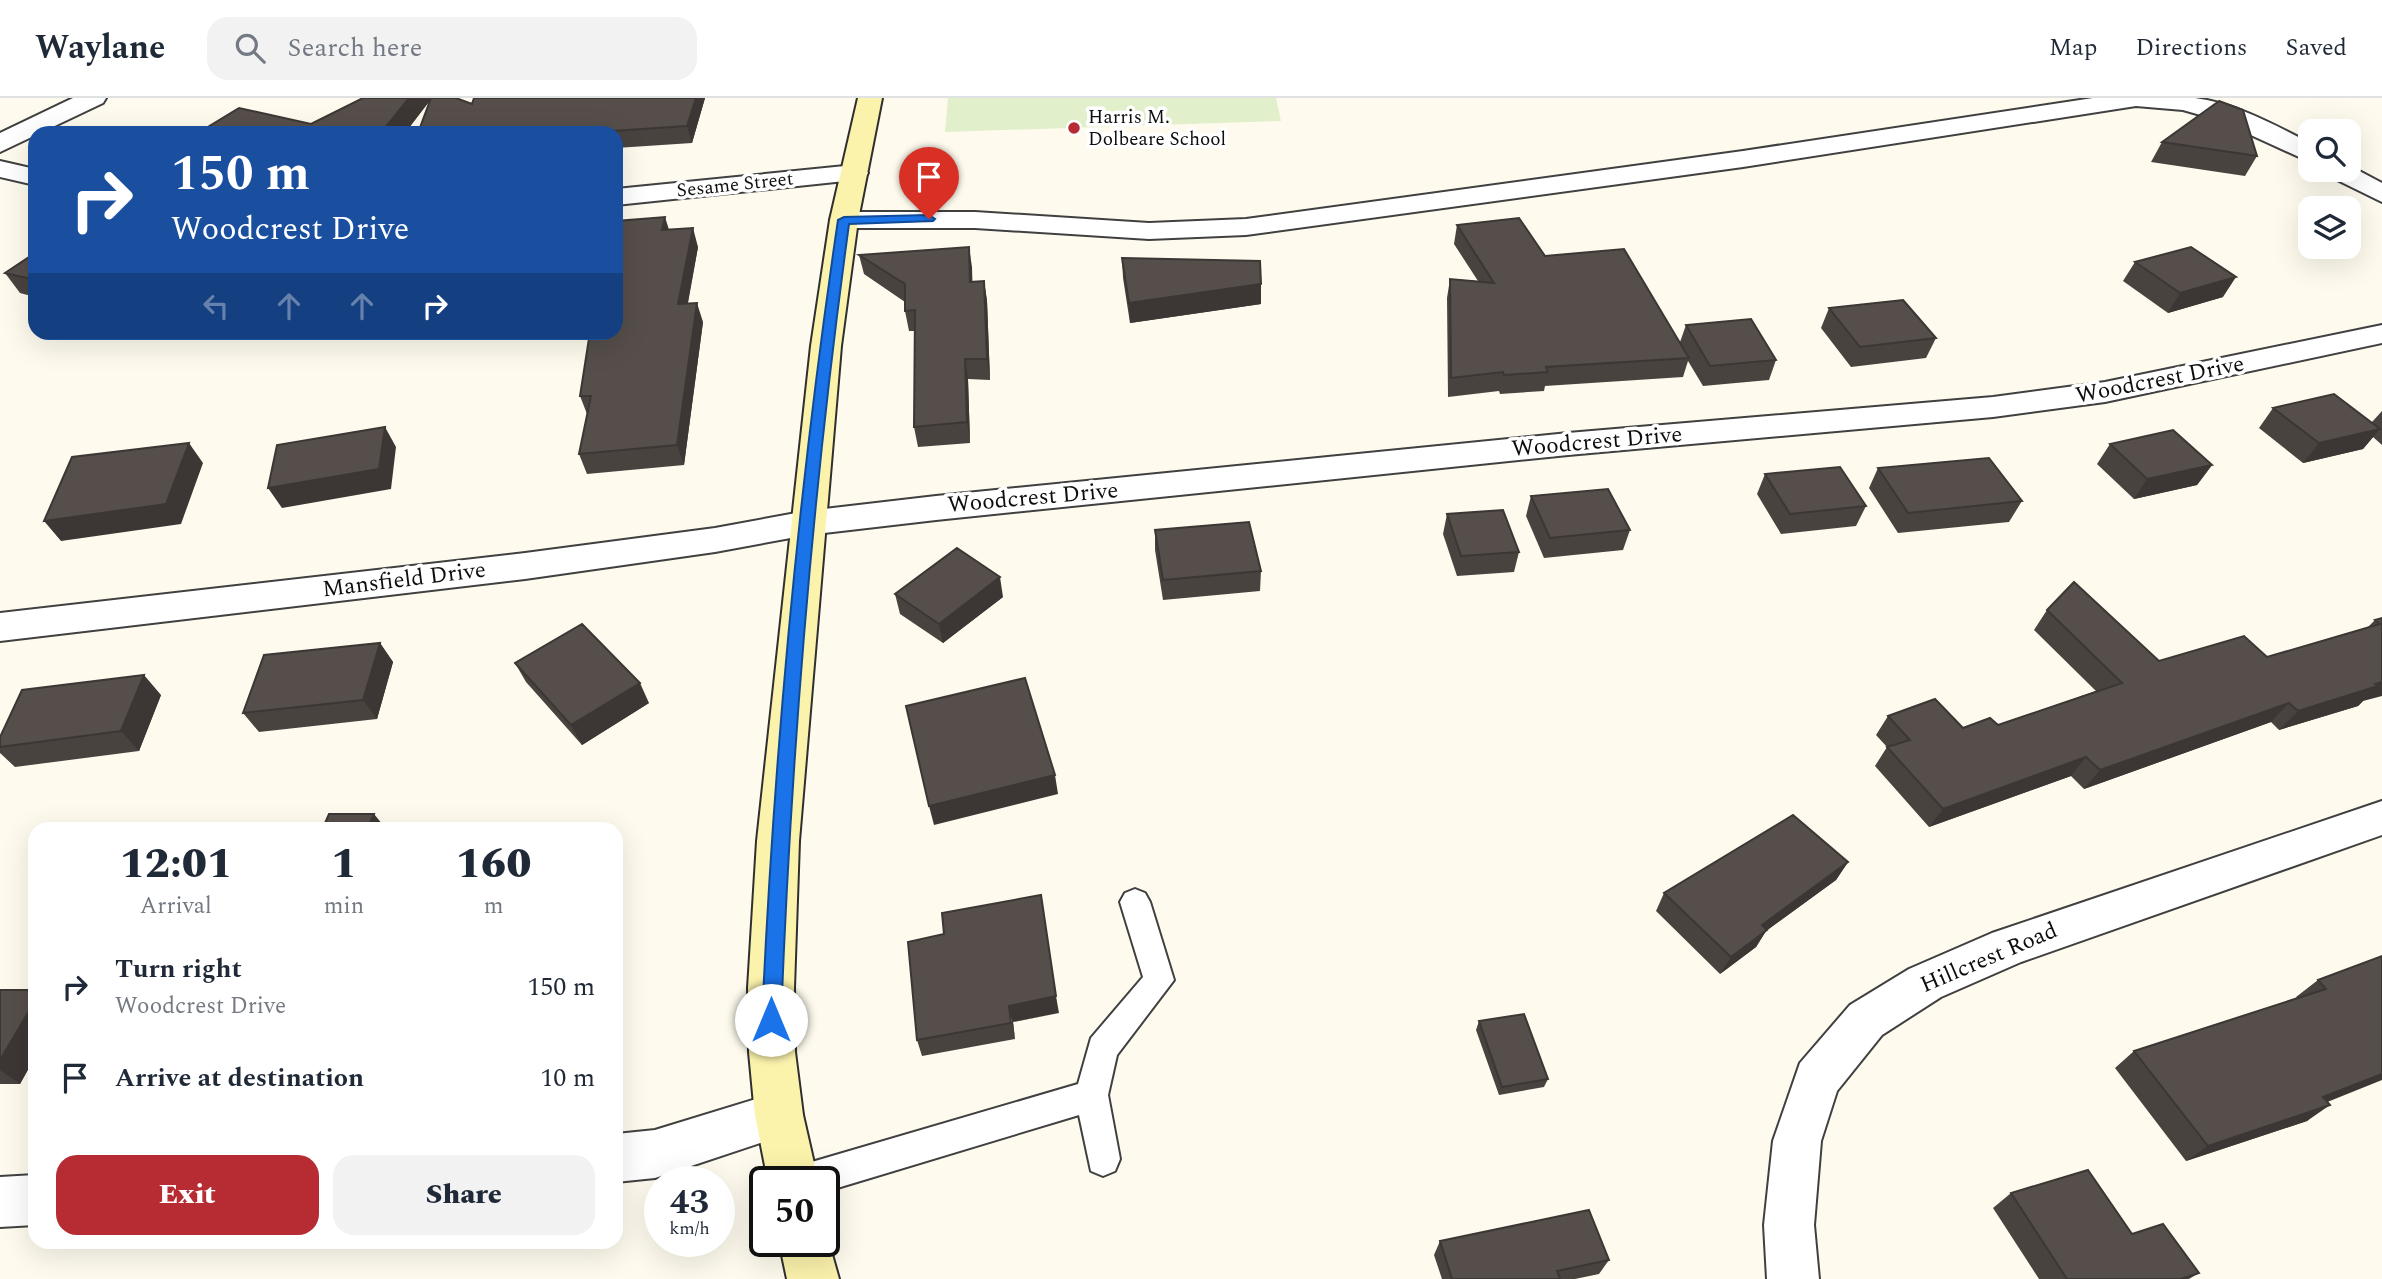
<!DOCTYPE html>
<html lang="en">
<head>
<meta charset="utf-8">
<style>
  :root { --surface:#fff; --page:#f2f2f3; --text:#1f2937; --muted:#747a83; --line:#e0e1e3; --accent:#b72b33 }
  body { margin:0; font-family:Spectral,serif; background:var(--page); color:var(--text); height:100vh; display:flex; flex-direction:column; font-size:26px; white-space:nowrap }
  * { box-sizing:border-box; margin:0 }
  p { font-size:23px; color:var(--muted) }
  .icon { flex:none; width:38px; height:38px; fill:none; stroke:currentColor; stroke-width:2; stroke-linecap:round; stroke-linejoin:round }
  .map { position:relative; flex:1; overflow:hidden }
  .details { position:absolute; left:28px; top:724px; width:595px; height:427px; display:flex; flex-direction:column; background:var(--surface); border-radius:21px; box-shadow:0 7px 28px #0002 }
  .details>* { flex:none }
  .hud { position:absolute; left:28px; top:28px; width:595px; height:214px; border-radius:21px; box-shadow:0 7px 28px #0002; background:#1a4fa0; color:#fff; overflow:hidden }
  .tools { position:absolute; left:2298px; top:21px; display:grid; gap:14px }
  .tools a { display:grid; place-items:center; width:63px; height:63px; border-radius:14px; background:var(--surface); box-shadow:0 7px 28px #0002; font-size:35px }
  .speed { position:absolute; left:644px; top:1068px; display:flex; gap:14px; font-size:35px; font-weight:700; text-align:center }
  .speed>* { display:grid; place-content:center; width:91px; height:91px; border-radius:50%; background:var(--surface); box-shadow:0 7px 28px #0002; line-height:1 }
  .speed small { font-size:18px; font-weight:400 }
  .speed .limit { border:4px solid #111; border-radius:10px; background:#fff; color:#111 }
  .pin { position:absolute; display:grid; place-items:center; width:60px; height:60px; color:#fff; margin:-72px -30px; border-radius:50% 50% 50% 0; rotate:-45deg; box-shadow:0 0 7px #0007 }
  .pin .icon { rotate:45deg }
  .me { position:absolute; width:77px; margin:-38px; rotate:0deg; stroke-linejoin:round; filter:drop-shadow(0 0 5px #0008) }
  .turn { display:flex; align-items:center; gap:24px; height:147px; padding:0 28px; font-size:32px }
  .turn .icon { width:91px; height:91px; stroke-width:2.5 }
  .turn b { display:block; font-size:49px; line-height:60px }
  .lanes { display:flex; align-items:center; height:66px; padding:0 28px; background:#0003; justify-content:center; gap:35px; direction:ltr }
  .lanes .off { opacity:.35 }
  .eta { display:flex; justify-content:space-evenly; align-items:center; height:119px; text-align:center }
  .eta b { font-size:42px; font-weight:800; line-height:49px }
  .cta { display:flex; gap:14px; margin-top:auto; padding:14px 28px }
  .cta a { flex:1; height:80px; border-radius:21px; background:var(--accent); color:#fff; font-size:28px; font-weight:800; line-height:80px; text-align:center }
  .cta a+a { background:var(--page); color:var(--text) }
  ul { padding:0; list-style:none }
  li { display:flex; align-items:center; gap:21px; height:91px; padding:0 28px }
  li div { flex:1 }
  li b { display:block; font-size:26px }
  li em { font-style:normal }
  header { display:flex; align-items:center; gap:42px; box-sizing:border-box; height:98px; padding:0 35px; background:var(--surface); border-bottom:2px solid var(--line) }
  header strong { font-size:33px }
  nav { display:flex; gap:38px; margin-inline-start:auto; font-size:24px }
  .search { width:490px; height:63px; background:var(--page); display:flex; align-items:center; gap:18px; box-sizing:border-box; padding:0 24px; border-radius:21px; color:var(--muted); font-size:26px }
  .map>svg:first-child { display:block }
  .pitch { fill:#e2efcb }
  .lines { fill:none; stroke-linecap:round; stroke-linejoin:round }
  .lane-casing { stroke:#404040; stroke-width:4 }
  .street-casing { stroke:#404040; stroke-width:4 }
  .secondary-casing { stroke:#2f2f2f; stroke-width:4 }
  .lane { fill:#fff; fill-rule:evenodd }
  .street { fill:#fff; fill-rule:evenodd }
  .secondary { fill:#fbf2ac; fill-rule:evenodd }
  .wall { fill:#494340 }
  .shaded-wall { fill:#3c3734 }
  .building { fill:#554e4a; stroke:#3c3734; stroke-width:2 }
  .route { fill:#1a73e8; stroke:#114b97; stroke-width:2 }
  .poi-dot { fill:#b72b33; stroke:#fff; stroke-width:2.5 }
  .labels { text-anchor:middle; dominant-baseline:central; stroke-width:7; stroke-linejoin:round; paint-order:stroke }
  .far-poi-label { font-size:19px; fill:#0d0d0d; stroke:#fff; text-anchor:start }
  .far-street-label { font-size:19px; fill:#0d0d0d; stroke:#fff }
  .street-label { font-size:23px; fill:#0d0d0d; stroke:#fff }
</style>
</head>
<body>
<header>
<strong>Waylane</strong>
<div class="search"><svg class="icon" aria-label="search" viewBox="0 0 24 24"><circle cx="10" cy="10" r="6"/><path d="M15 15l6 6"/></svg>Search here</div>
<nav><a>Map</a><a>Directions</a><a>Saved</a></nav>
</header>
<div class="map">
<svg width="2382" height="1181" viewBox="0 0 2382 1181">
  <rect width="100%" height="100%" fill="#fefbee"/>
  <path class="pitch" d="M948,0H1276L1281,23L945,34Z"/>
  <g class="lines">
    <g class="lane-casing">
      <path id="lane" d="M1135,791L1145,795L1150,804L1174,882L1117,957L1108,997L1120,1061L1115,1073L1103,1078L1091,1073L1079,1017L824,1094V1083H788L793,1071L805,1066L1078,986L1091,940L1143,879L1120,804L1125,795Z"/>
    </g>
    <g class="street-casing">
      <path id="street" d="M73,0H106L103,5L0,54V35Z
        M2093,0C2127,0 2162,0 2195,0C2235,5 2275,27 2310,45V64L2218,22L2183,12L2136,8L1743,69L1246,137L1149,141L975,130H844L834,128L830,122L834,116L844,114H975L1149,125L1246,121L1743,53Z
        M0,63L35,71V87L0,79Z
        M855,67L864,69L868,75L864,81L616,107V91Z
        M2348,67L2382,85V104L2329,78L2325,72H2348Z
        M2382,227V245L2105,304L1993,319L1568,357L936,422L807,437L715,454L525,481L0,543V515L525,455L715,430L807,413L936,398L1568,335L1993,299L2105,284Z
        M2382,703V737L2021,864L1941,899L1882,937L1837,993L1821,1043L1814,1127L1819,1181H1767L1764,1127L1773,1043L1800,965L1850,907L1909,871L1992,835Z
        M779,994L796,1001L803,1017L796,1033L655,1080L616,1084V1036L655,1032Z
        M35,1077V1127L0,1129V1079Z"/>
    </g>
    <g class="secondary-casing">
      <path id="secondary" d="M858,0H882L858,122L841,248L799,743L794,890L795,954L803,1017L818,1083H768L755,1017L749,954L748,890L757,743L811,248L830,122Z
        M824,1128L839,1181H787L779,1143H824Z"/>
    </g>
    <use href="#lane" class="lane"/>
    <use href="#street" class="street"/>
    <use href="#secondary" class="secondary"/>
  </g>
  <path class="wall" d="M363,0H456L472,6L705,0L692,45L616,50V35H418L430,2L405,35H198L311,26Z
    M2162,44L2257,58L2245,78L2151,64Z
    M1457,127L1545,158L1680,244L1686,227L1776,262L1769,282L1703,288L1688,263L1683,279L1545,288L1544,293L1500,296L1499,293L1448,299L1447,200L1450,181L1478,183L1454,146Z
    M668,131L698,149L688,205L703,224L684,367L587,376L579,356L587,316L580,298Z
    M969,149L972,184L984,183L987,203L990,282L968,281L970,345L918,349L914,329L915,233H909L905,213V204L864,176L859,157Z
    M35,155V199L20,195L5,175Z
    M1122,160L1261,206L1130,225L1123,180Z
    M2135,164L2223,199L2168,215L2123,183Z
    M1829,210L1936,240L1926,260L1851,269L1821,230Z
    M2273,310L2372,324L2382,313V347L2373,339L2363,351L2303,365L2259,330Z
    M2110,346L2212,367L2197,387L2134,401L2097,366Z
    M1878,370L2022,403L2009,424L1898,435L1869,390Z
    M1765,376L1866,408L1856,428L1781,436L1757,396Z
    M1531,398L1630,432L1623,452L1544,460L1526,418Z
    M1447,416L1519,454L1514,474L1457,478L1443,436Z
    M1155,432L1261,473L1260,493L1163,502L1155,452Z
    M895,496L1003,499L943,545L900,516Z
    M2047,512L2159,563L2267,559L2367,530L2375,522L2382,520L2363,603L2358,608L2279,632L2271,624L2084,691L2071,678L1929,729L1875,668L1887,649L1876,637L1888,618L1963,630L1998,627L2096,593L2034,532Z
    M380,545L393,564L377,621L259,634L243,615Z
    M515,565L649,605L582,647L526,584Z
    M161,597L139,653L15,669L0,655V639Z
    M1848,764L1836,782L1766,833L1756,849L1720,876L1656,813L1664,795Z
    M2382,858L2328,1004L2307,1023L2186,1063L2115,970L2134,953L2297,900L2296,899L2318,882Z
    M0,892H35V959L20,986H0Z
    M1059,915L1013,924L1015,941L922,958L917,942Z
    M1479,923L1548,981L1544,989L1499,997L1476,932Z
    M2011,1095L2132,1136L2199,1175L2189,1181H2039L1993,1110Z
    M1440,1143L1609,1162L1599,1176L1575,1181H1442L1434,1157Z"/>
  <path class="shaded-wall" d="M409,0H432L405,35H381Z
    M696,0H705L692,45L687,28Z
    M665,119L671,138L662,132Z
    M693,130L698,149L684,225L678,206Z
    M969,149L972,169L973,204L970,184Z
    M2236,179L2223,199L2168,215L2180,195Z
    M984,183L987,203L990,282L987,261Z
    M1261,186V206L1130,225L1129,205Z
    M697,205L703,224L684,367L677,347Z
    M965,261L968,281L970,345L967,324Z
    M385,329L396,349L391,391L282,410L268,390Z
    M2380,331L2363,351L2303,365L2319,345Z
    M189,345L203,365L181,426L61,443L44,423Z
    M2212,367L2197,387L2134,401L2147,381Z
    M1000,479L1003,499L943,545L939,526Z
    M380,545L393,564L377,621L363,602Z
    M144,577L161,597L139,653L121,633Z
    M2382,584V598L2363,603L2358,608L2279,632L2298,613Z
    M640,585L649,605L582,647L571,627Z
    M2289,605L2271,624L2084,691L2100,672Z
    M2086,659L2071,678L1929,729L1943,711Z
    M1055,677L1058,696L934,727L929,708Z
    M374,716L387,732H367Z
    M1848,764L1836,782L1766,833L1756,849L1720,876L1731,859L1762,827Z
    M1056,898L1059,915L1013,924L1015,941L1009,908Z
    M35,903V959L20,986L0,972V962Z
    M2382,976V982L2300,1015L2323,999Z
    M2330,1007L2307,1023L2186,1063L2208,1048Z"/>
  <path class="building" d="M363,0H409L381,35H198L239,10L311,26Z
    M431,0H456L472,6L474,0H696L687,28L582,35H418Z
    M2219,3L2243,12L2257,58L2162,44Z
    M665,119L662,132L693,130L678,206L697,205L677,347L579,356L591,298H580L590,234H616V123Z
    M1519,120L1545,158L1624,151L1689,260L1546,269L1548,274L1504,277L1503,274L1451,280L1450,181L1494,185L1457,127Z
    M969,149L970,184L984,183L987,261H965L967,324L914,329L915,212L905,213V186L859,157Z
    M2191,149L2236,179L2180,195L2135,164Z
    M35,155V182L5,175Z
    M1122,160L1260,163L1261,186L1129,205Z
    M1903,202L1936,240L1860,249L1829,210Z
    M1751,221L1776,262L1710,268L1686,227Z
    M2334,296L2380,331L2319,345L2273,310Z
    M385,329L379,371L268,390L277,347Z
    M2173,332L2212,367L2147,381L2110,346Z
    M189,345L166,406L44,423L72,359Z
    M1989,360L2022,403L1908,415L1878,370Z
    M1840,369L1866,408L1790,416L1765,376Z
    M1608,391L1630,432L1550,440L1531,398Z
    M1503,412L1519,454L1461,458L1447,416Z
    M1249,424L1261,473L1163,482L1155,432Z
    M957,450L1000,479L939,526L895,496Z
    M2074,484L2159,563L2244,538L2267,559L2380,526L2375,522L2382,520V584L2375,586L2378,588L2298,613L2289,605L2100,672L2086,659L1943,711L1887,649L1910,642L1888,618L1935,601L1963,630L1990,620L1998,627L2122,585L2047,512Z
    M582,526L640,585L571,627L515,565Z
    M380,545L363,602L243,615L264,557Z
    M144,577L121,633L0,649V639L22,592Z
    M1025,580L1055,677L929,708L906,608Z
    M329,716H374L367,732H322Z
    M1793,717L1848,764L1762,827L1767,832L1731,859L1664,795Z
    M1041,797L1056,898L1009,908L1011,925L917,942L908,844L944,836L942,815Z
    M2382,858V976L2323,999L2330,1007L2208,1048L2134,953L2326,891L2318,882Z
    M0,892H35V903L0,962Z
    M1524,916L1548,981L1502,989L1479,923Z
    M2088,1072L2132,1136L2163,1126L2199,1175L2181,1181H2067L2011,1095Z
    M1589,1112L1609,1162L1557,1173L1560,1181H1452L1440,1143Z"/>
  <path class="route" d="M929,117L935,121L933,123L849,126C813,389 791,656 781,922L778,928L771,931L764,928L762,922C774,655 799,387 838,122L844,119Z"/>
  <circle class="poi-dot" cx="1074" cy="30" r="7"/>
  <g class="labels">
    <g class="far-poi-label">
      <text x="1088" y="19">Harris M.<tspan x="1088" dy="22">Dolbeare School</tspan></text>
    </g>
    <g class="far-street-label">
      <text transform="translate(735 87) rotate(-6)">Sesame Street</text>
    </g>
    <g class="street-label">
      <text transform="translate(2160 282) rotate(-11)">Woodcrest Drive</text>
      <text transform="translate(1597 344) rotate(-5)">Woodcrest Drive</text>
      <text transform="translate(1033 400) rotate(-5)">Woodcrest Drive</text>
      <text transform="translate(404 482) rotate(-7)">Mansfield Drive</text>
      <text transform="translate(1989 860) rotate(-23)">Hillcrest Road</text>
    </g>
  </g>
</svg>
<div class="tools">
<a><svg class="icon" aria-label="search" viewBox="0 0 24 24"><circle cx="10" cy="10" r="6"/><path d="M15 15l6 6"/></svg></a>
<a><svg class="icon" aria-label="layers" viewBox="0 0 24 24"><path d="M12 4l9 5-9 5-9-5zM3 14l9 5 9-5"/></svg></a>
</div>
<div class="speed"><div>43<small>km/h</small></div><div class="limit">50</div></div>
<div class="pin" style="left:929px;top:121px;background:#d93025"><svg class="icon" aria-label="arrive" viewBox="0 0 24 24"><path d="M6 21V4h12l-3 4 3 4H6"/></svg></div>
<svg class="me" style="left:771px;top:922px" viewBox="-20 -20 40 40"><circle r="19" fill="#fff"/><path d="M0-13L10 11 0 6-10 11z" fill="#1a73e8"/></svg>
<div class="hud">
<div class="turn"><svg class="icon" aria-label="right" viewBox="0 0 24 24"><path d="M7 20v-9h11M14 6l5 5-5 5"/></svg><div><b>150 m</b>Woodcrest Drive</div></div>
<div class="lanes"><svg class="icon off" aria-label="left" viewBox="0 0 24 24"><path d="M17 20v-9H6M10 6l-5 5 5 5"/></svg><svg class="icon off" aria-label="ahead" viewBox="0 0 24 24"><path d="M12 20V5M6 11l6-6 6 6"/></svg><svg class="icon off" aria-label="ahead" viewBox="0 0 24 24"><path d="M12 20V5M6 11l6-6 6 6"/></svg><svg class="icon" aria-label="right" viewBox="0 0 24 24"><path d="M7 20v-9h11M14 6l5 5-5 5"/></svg></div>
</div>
<section class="details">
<div class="eta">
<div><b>12:01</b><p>Arrival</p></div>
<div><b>1</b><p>min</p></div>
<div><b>160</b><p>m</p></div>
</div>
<ul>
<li><svg class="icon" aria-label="right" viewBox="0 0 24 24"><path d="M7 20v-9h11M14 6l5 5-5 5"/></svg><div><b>Turn right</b><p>Woodcrest Drive</p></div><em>150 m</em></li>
<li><svg class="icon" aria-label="arrive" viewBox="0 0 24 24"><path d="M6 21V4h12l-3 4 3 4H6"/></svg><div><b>Arrive at destination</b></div><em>10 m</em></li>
</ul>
<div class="cta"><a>Exit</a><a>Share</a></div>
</section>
</div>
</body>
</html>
